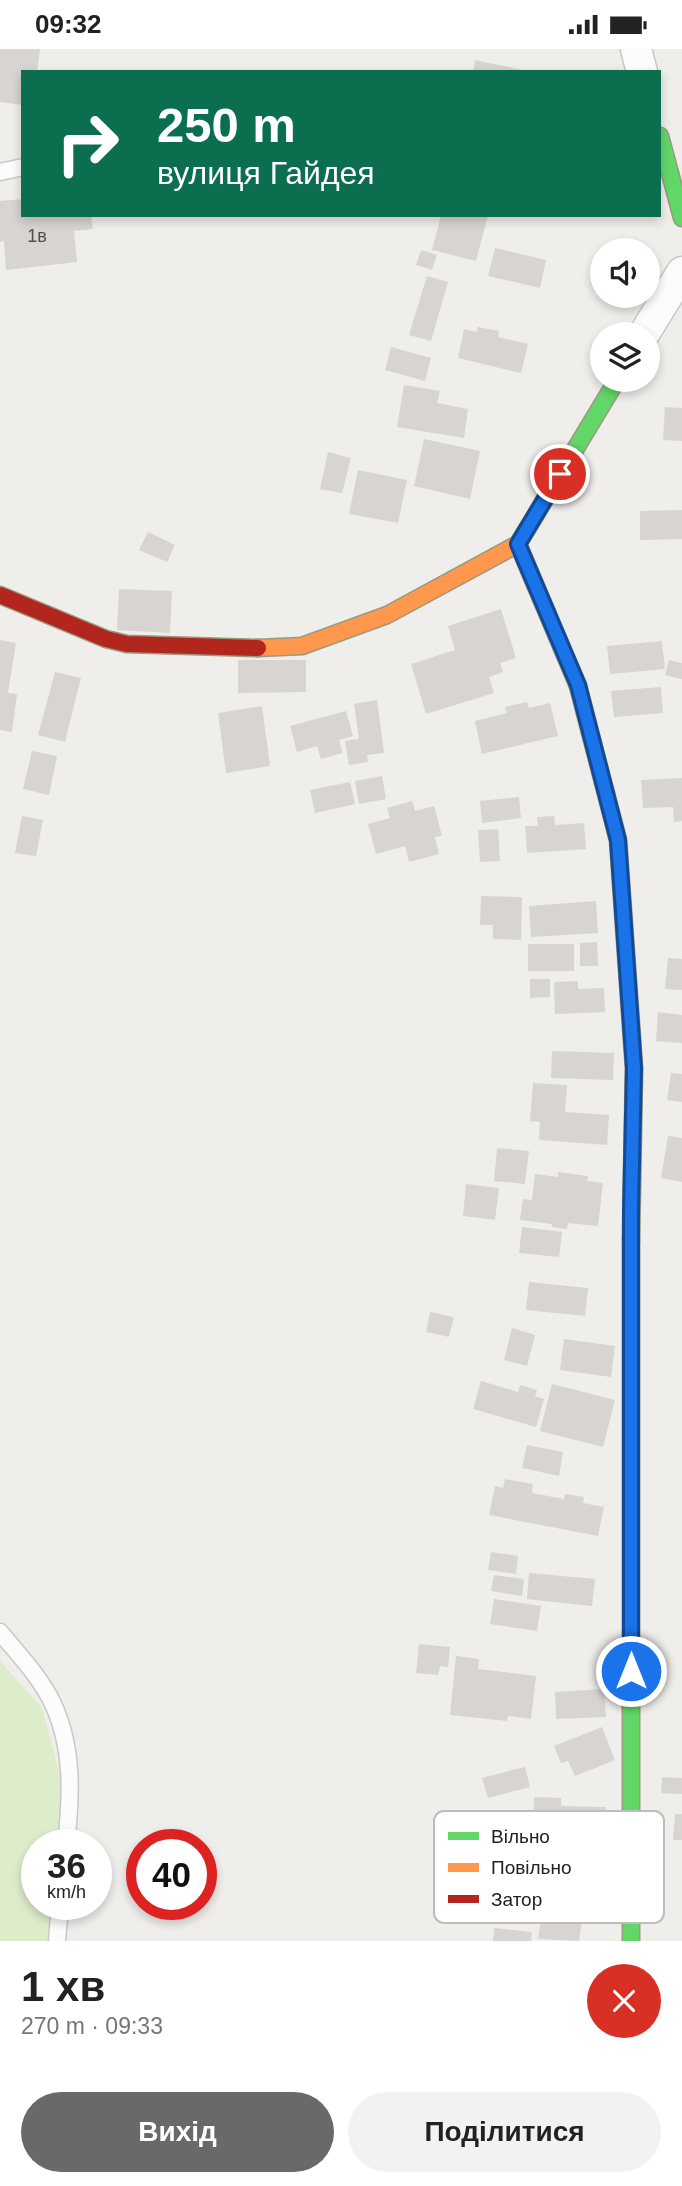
<!DOCTYPE html>
<html lang="uk">
<head>
<meta charset="utf-8">
<style>
  :root { --surface:#fff; --page:#f2f2f2; --text:#222; --muted:#767676; --accent:#6a6968 }
  body { margin:0; font-family:Arial,sans-serif; background:var(--page); color:var(--text); height:100vh; display:flex; flex-direction:column; font-size:26px; white-space:nowrap }
  * { box-sizing:border-box; margin:0 }
  p { font-size:23px; color:var(--muted) }
  .icon { flex:none; width:38px; height:38px; fill:none; stroke:currentColor; stroke-width:2; stroke-linecap:round; stroke-linejoin:round }
  .map { position:relative; height:1892px; overflow:hidden }
  .sheet { display:flex; flex-direction:column; background:var(--surface); flex:1 }
  .sheet>* { flex:none }
  .top-card { position:absolute; left:21px; top:21px; width:640px; height:147px; border-radius:0px; box-shadow:0 4px 10px #0003; background:#0b6e4f; color:#fff; overflow:hidden }
  .controls { position:absolute; left:590px; top:189px; display:grid; gap:14px }
  .controls a { display:grid; place-items:center; width:70px; height:70px; border-radius:50%; background:var(--surface); box-shadow:0 4px 10px #0003; font-size:35px }
  .speed { position:absolute; left:21px; top:1780px; display:flex; gap:14px; font-size:35px; font-weight:700; text-align:center }
  .speed>* { display:grid; place-content:center; width:91px; height:91px; border-radius:50%; background:var(--surface); box-shadow:0 4px 10px #0003; line-height:1 }
  .speed small { font-size:18px; font-weight:400 }
  .speed .limit { border:10px solid #d22; background:#fff; color:#111 }
  .pin { position:absolute; display:grid; place-items:center; width:60px; height:60px; color:#fff; margin:-30px; border:4px solid #fff; border-radius:50%; box-shadow:0 2px 7px #0007 }
  .me { position:absolute; width:77px; margin:-38px; rotate:0deg; stroke-linejoin:round; filter:drop-shadow(0 0 5px #0008) }
  .turn { display:flex; align-items:center; gap:24px; height:147px; padding:0 21px; font-size:32px }
  .turn .icon { width:91px; height:91px; stroke-width:2.5 }
  .turn b { display:block; font-size:49px; line-height:60px }
  .round { display:grid; place-items:center; flex:none; width:74px; height:74px; border-radius:37px; background:var(--page) }
  .headline { display:flex; align-items:center; justify-content:space-between; height:119px; padding:0 21px }
  h1 { font-size:42px; font-weight:700; line-height:52px }
  .cta { display:flex; gap:14px; margin-top:auto; padding:14px 21px }
  .cta a { flex:1; height:80px; border-radius:42px; background:var(--accent); color:#fff; font-size:28px; font-weight:700; line-height:80px; text-align:center }
  .cta a+a { background:var(--page); color:var(--text) }
  .status { display:flex; justify-content:space-between; align-items:center; height:49px; padding:0 35px; background:var(--surface); direction:ltr }
  .status svg { height:19px; fill:currentColor }
  .map>svg:first-child { display:block }
  .grass { fill:#ddeccb }
  .building { fill:#d7d4d2 }
  .lines { fill:none; stroke-linecap:round; stroke-linejoin:round }
  .lane-casing { stroke:#c9c8c7; stroke-width:19 }
  .street-casing { stroke:#c9c8c7; stroke-width:33 }
  .fast-casing { stroke:#999a82; stroke-width:19 }
  .slow-casing { stroke:#999a82; stroke-width:19 }
  .jam-casing { stroke:#999a82; stroke-width:19 }
  .lane { stroke:#fdfcfc; stroke-width:16 }
  .street { stroke:#fdfcfc; stroke-width:30 }
  .fast { stroke:#63d668; stroke-width:16 }
  .slow { stroke:#ff974d; stroke-width:16 }
  .jam { stroke:#b3261e; stroke-width:16 }
  .route-casing { stroke:#114b97; stroke-width:18 }
  .route { stroke:#1a73e8; stroke-width:12 }
  .labels { text-anchor:middle; dominant-baseline:central; stroke-width:5; stroke-linejoin:round; paint-order:stroke }
  .number-label { font-size:18px; fill:#4f4e4e }
  .key { fill:#fff; stroke:#bdbdbd; stroke-width:2 }
  .key-label { font-size:19px; fill:#222 }
</style>
</head>
<body>
<div class="status"><b>09:32</b><svg viewBox="0 0 49 12"><path d="M0 12V9h3v3zM5 12V6h3v6zM10 12V3h3v9zM15 12V0h3v12zM26 1h20v11H26zM47 4h2v5h-2z"/></svg></div>
<div class="map">
<svg width="682" height="1892" viewBox="0 0 682 1892">
  <rect width="100%" height="100%" fill="#f0eeeb"/>
  <path class="grass" d="M0,1612L42,1659L64,1741L62,1795L37,1796V1855H60L56,1892H0Z"/>
  <path class="building" d="M0,0H40L37,23H23V56L0,53Z
    M475,11L528,22V23H473Z
    M23,150V166H91L93,180L74,182L77,213L6,221L4,192L0,193V152Z
    M441,166H488L476,212L432,201Z
    M495,199L546,211L540,239L488,227Z
    M421,201L437,206L432,221L416,216Z
    M427,227L448,233L431,292L409,286Z
    M478,278L499,282L498,288L528,295L521,324L458,309L464,280L477,283Z
    M391,298L431,309L425,332L385,321Z
    M404,336L440,342L437,354L468,360L464,389L397,378Z
    M665,358L682,359V392L663,391Z
    M424,390L480,402L470,450L414,437Z
    M328,403L351,409L342,444L320,440Z
    M358,421L407,431L398,474L349,465Z
    M682,461V490L640,491V462Z
    M148,483L175,496L167,513L139,501Z
    M119,540L172,542L170,584L117,581Z
    M501,560L516,609L500,614L503,623L489,628L494,644L426,665L411,615L455,601L448,577Z
    M0,591L16,594L8,644L17,645L12,683L0,681Z
    M662,592L665,620L610,625L607,597Z
    M238,611H306V643L238,644Z
    M669,611L682,614V630L665,626Z
    M55,623L81,629L65,693L38,686Z
    M661,638L663,664L614,668L611,642Z
    M377,651L384,704L367,706L368,713L349,716L345,692L359,690L354,655Z
    M527,653L529,659L550,654L558,687L482,705L475,672L507,664L505,658Z
    M262,657L270,717L226,724L218,664Z
    M346,662L353,687L339,691L343,704L321,710L317,697L297,703L290,677Z
    M32,702L57,707L49,746L23,740Z
    M382,727L386,750L359,755L355,732Z
    M682,729V772L674,773L673,758L643,759L641,731Z
    M350,733L355,755L315,764L310,741Z
    M519,748L521,769L482,774L480,752Z
    M412,752L415,762L434,757L442,787L435,788L439,805L409,813L405,797L376,805L368,775L390,769L387,759Z
    M22,767L43,771L36,807L15,804Z
    M554,767L555,776L584,774L586,800L527,804L525,777H538L537,768Z
    M498,780L500,812L480,813L478,781Z
    M481,847L522,848L521,891L493,890V876H480Z
    M596,852L598,884L531,888L529,857Z
    M597,893L598,917H580V894Z
    M528,895H574V922H528Z
    M668,909L682,910V941L665,940Z
    M530,930H550V948L530,949Z
    M578,932V940L604,939L605,963L555,965L554,933Z
    M658,963L682,966V994L656,992Z
    M552,1002L614,1004L613,1031L551,1029Z
    M671,1024L682,1025V1053L667,1051Z
    M533,1034L567,1036L565,1063L609,1066L607,1096L539,1091L540,1073L530,1072Z
    M668,1087L682,1089V1133L661,1129Z
    M497,1099L529,1102L525,1135L494,1132Z
    M558,1123L588,1127L587,1132L603,1134L598,1177L568,1174L567,1180L552,1178V1175L520,1171L523,1150L532,1151L535,1125L558,1128Z
    M466,1135L499,1139L495,1171L463,1167Z
    M522,1178L562,1183L559,1208L519,1204Z
    M529,1233L588,1239L585,1267L526,1261Z
    M430,1263L454,1268L449,1288L426,1283Z
    M512,1279L535,1286L527,1317L504,1311Z
    M564,1290L615,1297L611,1328L560,1321Z
    M481,1332L518,1343L520,1336L537,1341L535,1347L544,1350L536,1378L473,1360Z
    M552,1335L615,1351L603,1398L540,1382Z
    M527,1396L563,1403L559,1427L522,1419Z
    M505,1430L533,1435L532,1444L564,1450L565,1445L584,1448L583,1454L604,1458L598,1487L489,1466L495,1437L503,1439Z
    M491,1503L518,1507L516,1525L488,1521Z
    M529,1524L595,1530L592,1557L527,1550Z
    M494,1526L524,1530L522,1547L491,1542Z
    M494,1550L541,1557L537,1582L490,1575Z
    M419,1595L450,1598L448,1618L440,1617L438,1626L416,1624Z
    M456,1607L479,1610L478,1620L536,1627L531,1670L508,1667L507,1672L450,1666Z
    M604,1640L606,1668L556,1670L555,1643Z
    M602,1678L615,1711L575,1727L568,1712L561,1714L554,1697Z
    M525,1718L530,1738L488,1749L482,1729Z
    M662,1728L682,1729V1745L661,1744Z
    M534,1748L561,1749V1757L606,1758L605,1787L533,1785Z
    M675,1765H682V1791H673Z
    M510,1823L587,1834L579,1892L538,1890L542,1862L506,1857Z
    M494,1879L532,1883L531,1892H493Z"/>
  <g class="lines">
    <g class="lane-casing">
      <path id="lane" d="M0,123L23,118
        M0,1583C19,1606 42,1630 54,1657C74,1702 71,1749 66,1796
        M57,1892L60,1855"/>
    </g>
    <g class="street-casing">
      <path id="street" d="M636,0L642,23
        M644,285L682,223"/>
    </g>
    <g class="fast-casing">
      <path id="fast" d="M660,87L682,169
        M578,637L518,495L617,331
        M631,1625V1892"/>
    </g>
    <g class="slow-casing">
      <path id="slow" d="M258,599L302,597L387,566L518,495
        M578,637L618,791L634,1019L631,1191"/>
    </g>
    <g class="jam-casing">
      <path id="jam" d="M0,546L106,590L127,595L258,599
        M631,1191V1625"/>
    </g>
    <use href="#lane" class="lane"/>
    <use href="#street" class="street"/>
    <use href="#fast" class="fast"/>
    <use href="#slow" class="slow"/>
    <use href="#jam" class="jam"/>
  </g>
  <g class="lines">
    <g class="route-casing">
      <path id="route" d="M560,425L518,495L578,636L618,791L634,1019L631,1162V1622"/>
    </g>
    <use href="#route" class="route"/>
  </g>
  <g class="labels">
    <g class="number-label">
      <text x="37" y="187">1в</text>
    </g>
  </g>
  <rect x="434" y="1762" width="230" height="112" rx="10" class="key"/>
  <rect x="448" y="1783" width="31" height="8" fill="#63d668"/>
  <rect x="448" y="1814" width="31" height="9" fill="#ff974d"/>
  <rect x="448" y="1846" width="31" height="8" fill="#b3261e"/>
  <g class="key-label">
    <text x="491" y="1794">Вільно</text>
    <text x="491" y="1825">Повільно</text>
    <text x="491" y="1857">Затор</text>
  </g>
</svg>
<div class="controls">
<a><svg class="icon" aria-label="sound" viewBox="0 0 24 24"><path d="M4 9h4l5-4v14l-5-4H4zM17 9q2 3 0 6"/></svg></a>
<a><svg class="icon" aria-label="layers" viewBox="0 0 24 24"><path d="M12 4l9 5-9 5-9-5zM3 14l9 5 9-5"/></svg></a>
</div>
<div class="speed"><div>36<small>km/h</small></div><div class="limit">40</div></div>
<div class="pin" style="left:560px;top:425px;background:#d93025"><svg class="icon" aria-label="arrive" viewBox="0 0 24 24"><path d="M6 21V4h12l-3 4 3 4H6"/></svg></div>
<svg class="me" style="left:631px;top:1622px" viewBox="-20 -20 40 40"><circle r="17" fill="#1a73e8" stroke="#fff" stroke-width="3"/><path d="M0-11L8 9 0 5-8 9z" fill="#fff"/></svg>
<div class="top-card">
<div class="turn"><svg class="icon" aria-label="right" viewBox="0 0 24 24"><path d="M7 20v-9h11M14 6l5 5-5 5"/></svg><div><b>250 m</b>вулиця Гайдея</div></div>
</div>
</div>
<section class="sheet">
<div class="headline"><div><h1>1 хв</h1><p>270 m · 09:33</p></div><a class="round" style="background:#d93025;color:#fff"><svg class="icon" aria-label="close" viewBox="0 0 24 24"><path d="M6 6l12 12M18 6L6 18"/></svg></a></div>
<div class="cta"><a>Вихід</a><a>Поділитися</a></div>
</section>
</body>
</html>
